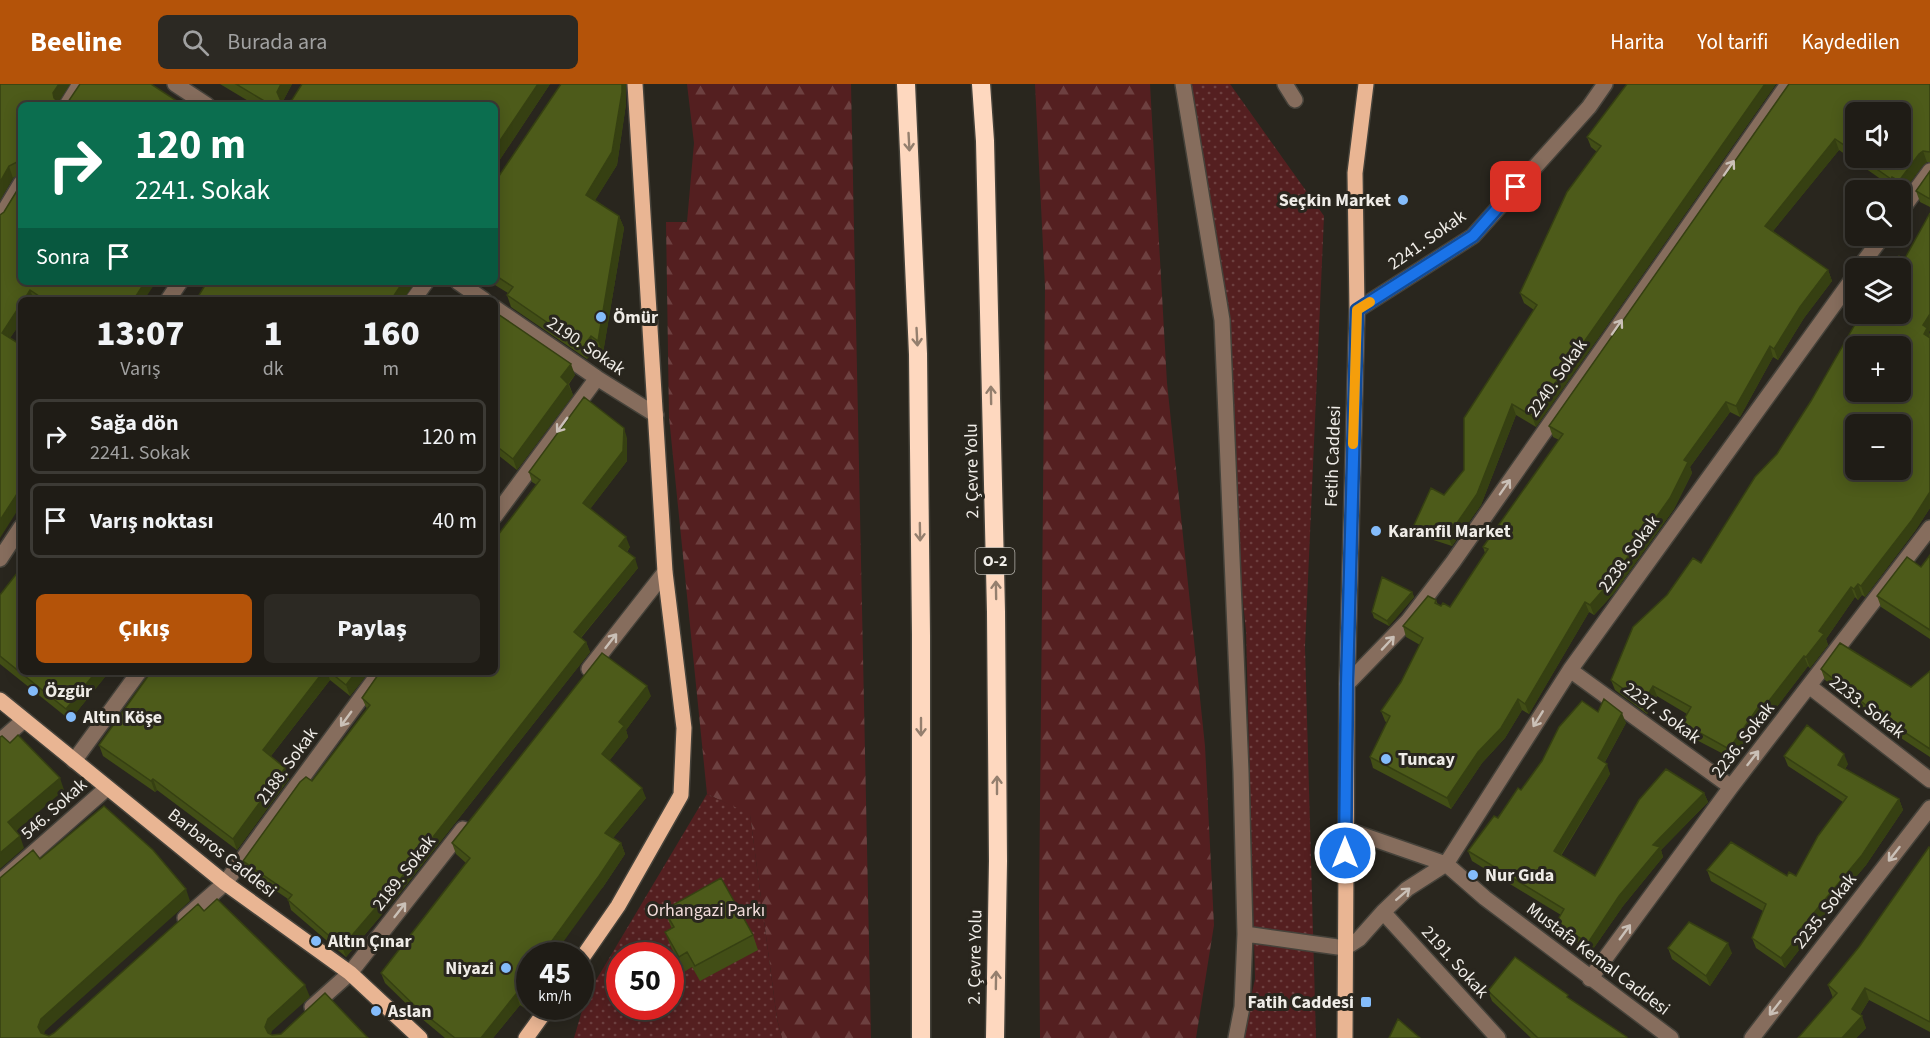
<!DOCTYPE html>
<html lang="tr">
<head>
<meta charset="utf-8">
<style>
  :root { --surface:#1f1c16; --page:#2c2923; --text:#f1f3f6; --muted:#a1a1a1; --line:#3c3a35; --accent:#b45309 }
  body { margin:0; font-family:"Source Sans 3",sans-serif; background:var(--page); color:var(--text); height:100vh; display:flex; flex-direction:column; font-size:22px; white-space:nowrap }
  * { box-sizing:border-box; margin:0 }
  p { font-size:20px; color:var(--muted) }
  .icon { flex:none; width:33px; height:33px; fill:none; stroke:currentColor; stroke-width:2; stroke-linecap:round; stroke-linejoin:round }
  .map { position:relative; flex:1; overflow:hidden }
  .details { position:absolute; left:18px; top:213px; width:480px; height:378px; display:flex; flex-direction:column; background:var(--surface); border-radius:9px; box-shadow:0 3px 15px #0003,0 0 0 2px var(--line) }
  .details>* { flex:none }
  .hud { position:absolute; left:18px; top:18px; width:480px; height:183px; border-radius:9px; box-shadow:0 3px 15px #0003,0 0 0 2px var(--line); background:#0b6e4f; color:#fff; overflow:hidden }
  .fabs { position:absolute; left:1845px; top:18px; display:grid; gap:12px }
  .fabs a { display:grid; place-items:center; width:66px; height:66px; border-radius:9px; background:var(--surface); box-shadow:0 3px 15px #0003,0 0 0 2px var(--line); font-size:30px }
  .speed { position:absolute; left:516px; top:858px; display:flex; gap:12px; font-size:30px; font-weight:700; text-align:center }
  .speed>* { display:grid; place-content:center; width:78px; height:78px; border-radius:50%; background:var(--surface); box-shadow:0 3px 15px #0003,0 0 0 2px var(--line); line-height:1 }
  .speed small { font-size:15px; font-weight:400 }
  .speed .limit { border:9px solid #d22; background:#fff; color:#111 }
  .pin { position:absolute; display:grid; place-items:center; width:51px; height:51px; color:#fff; margin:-26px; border-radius:12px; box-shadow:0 3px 9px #0006 }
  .me { position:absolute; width:66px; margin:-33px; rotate:0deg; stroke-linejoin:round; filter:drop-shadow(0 0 4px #0008) }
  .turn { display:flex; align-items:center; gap:21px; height:126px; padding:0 18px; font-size:27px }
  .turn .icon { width:78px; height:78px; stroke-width:2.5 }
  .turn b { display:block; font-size:42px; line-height:51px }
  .then { display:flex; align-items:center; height:57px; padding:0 18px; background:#0003; gap:12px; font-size:22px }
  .eta { display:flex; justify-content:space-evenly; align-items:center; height:102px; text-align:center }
  .eta b { font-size:36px; font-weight:800; line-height:42px }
  .action { display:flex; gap:12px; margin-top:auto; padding:12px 18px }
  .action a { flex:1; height:69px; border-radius:9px; background:var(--accent); color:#fff; font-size:24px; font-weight:800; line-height:69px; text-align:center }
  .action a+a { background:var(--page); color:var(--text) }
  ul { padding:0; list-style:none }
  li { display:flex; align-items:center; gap:18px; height:75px; margin:0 12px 9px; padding:0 6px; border:3px solid var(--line); border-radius:9px }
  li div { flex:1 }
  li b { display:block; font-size:22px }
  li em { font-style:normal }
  header { display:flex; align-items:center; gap:36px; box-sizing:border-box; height:84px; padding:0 30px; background:var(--accent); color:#fff }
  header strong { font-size:28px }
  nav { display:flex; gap:33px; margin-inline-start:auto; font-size:21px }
  .search { width:420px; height:54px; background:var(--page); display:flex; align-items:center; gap:15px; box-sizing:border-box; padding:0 21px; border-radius:9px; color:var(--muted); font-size:22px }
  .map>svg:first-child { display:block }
  .forest { fill:url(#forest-firs) }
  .park { fill:url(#park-dots); fill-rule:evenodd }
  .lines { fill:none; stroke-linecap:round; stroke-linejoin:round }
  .minor-casing { stroke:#45423a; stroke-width:18 }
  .major-casing { stroke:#45423a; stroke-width:18 }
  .highway-casing { stroke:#45423a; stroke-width:21 }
  .minor { stroke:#866d5d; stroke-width:15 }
  .major { stroke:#e9b593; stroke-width:15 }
  .highway { stroke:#fed8bf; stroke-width:18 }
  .wall { fill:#424e16; fill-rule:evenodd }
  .shaded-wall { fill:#364012 }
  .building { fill:#4d5b1a; stroke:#364012; stroke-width:1.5; fill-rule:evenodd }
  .oneway { stroke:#947f6e }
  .oneway2 { stroke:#cac0b7 }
  .route-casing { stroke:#114b97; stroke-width:15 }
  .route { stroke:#1a73e8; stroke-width:10 }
  .slow { stroke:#f59e0b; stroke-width:10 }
  .poi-dot { fill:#84bcfb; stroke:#29261e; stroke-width:2 }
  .labels { text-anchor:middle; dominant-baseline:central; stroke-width:6; stroke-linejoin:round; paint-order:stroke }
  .shield { fill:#29261e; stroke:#b4b1ab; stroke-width:1.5 }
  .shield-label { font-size:16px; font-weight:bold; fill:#efece7 }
  .poi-label { font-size:18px; font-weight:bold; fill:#efece7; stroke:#29261e; text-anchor:start }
  .street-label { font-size:18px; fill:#efece7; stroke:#29261e }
  .park-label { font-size:18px; fill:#f2dcdb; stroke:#29261e }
</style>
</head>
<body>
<header>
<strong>Beeline</strong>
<div class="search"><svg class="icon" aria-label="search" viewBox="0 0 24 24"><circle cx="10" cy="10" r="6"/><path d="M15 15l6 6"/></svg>Burada ara</div>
<nav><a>Harita</a><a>Yol tarifi</a><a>Kaydedilen</a></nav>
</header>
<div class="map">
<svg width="1930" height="954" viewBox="0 0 1930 954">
  <defs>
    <pattern id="forest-firs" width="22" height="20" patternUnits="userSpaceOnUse" patternTransform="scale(1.5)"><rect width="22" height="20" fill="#541f20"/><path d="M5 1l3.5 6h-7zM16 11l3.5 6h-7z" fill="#6d4040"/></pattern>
    <pattern id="park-dots" width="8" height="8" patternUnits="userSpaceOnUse" patternTransform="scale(1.5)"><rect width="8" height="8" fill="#541f20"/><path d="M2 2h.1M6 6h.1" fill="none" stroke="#6d4040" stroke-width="1.8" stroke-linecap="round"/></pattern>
  </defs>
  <rect width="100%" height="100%" fill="#29261e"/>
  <path class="forest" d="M687,0H851L871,954H782L777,935L750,731L707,710L669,333L666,138H687L694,59Z
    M1035,0H1150L1167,299L1205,662L1214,841L1196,954H1040L1039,825L1045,203Z"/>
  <path class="park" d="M1189,0H1230L1324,132L1305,563L1316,954H1242L1255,895L1246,547Z
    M707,710L750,730L777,935L782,954H574L586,913ZM620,872H670V922H620Z"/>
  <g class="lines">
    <g class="minor-casing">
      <path id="minor" d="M175,0L207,21
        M1183,0L1222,236L1241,688L1245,850L1242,923L1236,954
        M1285,0L1295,16
        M67,21L80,0
        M1900,128L1930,87
        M0,134L21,99
        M1859,184L1883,152
        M458,198L484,216
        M168,216L180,198
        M413,216L426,198
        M495,224L597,294L656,331
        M1357,226L1473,152L1589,23L1605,0
        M495,432L597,294
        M0,475L21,443
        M589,585L665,488
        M1570,586L1731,703
        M1347,600L1408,537L1453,478L1788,0
        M1809,602L1930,696
        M0,657L24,636
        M74,677L139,588
        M1345,745L1446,780L1485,814L1671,954
        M0,798L107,704
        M1383,828L1498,954
        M185,834L225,799L380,588
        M1245,850L1345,864L1359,855L1383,828L1407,805L1446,780L1570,586L1856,190
        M1590,895L1731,703L1930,444
        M312,923L350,889L463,745
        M1752,954L1930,724"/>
    </g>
    <g class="major-casing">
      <path id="major" d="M0,616L225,799L350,889L420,954
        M580,877L618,822L681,711L684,644L665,488L635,0
        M526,954L549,922
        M1345,954L1347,600L1357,226L1355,89L1366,0"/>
    </g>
    <g class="highway-casing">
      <path id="highway" d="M906,0L918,270L921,551V954
        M981,0L985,57L996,528L998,777L995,954"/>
    </g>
    <use href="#minor" class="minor"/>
    <use href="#major" class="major"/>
    <use href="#highway" class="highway"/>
  </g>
  <path class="wall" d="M0,0H70L58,18L21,21V89L13,94L0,116Z
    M220,0H292L283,17L287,18L550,0L495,83V21H255Z
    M1627,0H1776L1536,343L1516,331L1481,421L1452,462L1418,451L1414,441L1444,411L1464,386L1534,226L1524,219L1520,209L1597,68L1591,63L1587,53Z
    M1789,0H1930V78H1927L1923,81L1903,108L1896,104L1895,105L1839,66L1773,147L1828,186L1832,197L1804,234L1778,276L1773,273L1740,333L1730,328L1690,383L1692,389L1674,425L1614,509L1594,531L1589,528L1529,630L1522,626L1505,654L1482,679L1451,725L1373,684L1370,673L1387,639L1385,637L1381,627L1401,598L1420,561L1406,553L1403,542L1436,516L1438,521L1441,522L1450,523L1485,469L1483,463L1559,356L1553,353L1549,342ZM1856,28L1900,74H1856Z
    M626,20L617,81L595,116L619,132L624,144L603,269L595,265L587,275L511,223L507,211L508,209L490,198H495V95Z
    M1930,87V123L1920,118L1916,107Z
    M1930,129V246L1929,248L1930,251V424L1915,447L1865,513L1862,511L1858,516L1855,513L1826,555L1828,561L1810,584L1808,582L1769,633L1765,630L1733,675L1685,650L1682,639L1687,630L1657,612L1647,630L1615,606L1611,596L1667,511L1701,479L1777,370L1904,176Z
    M0,131L144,216H21V238L10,254Z
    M495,228L575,291L569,300L573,311L517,386L498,371L495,374Z
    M627,354V377L590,425L630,463L627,468L638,484L581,554L586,558L590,568L400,809L346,873L291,826L288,815L247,787L243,777L312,697L367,625L362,614L495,588L537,401L532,398L529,388Z
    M1930,471V555L1881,523L1877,512L1921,483Z
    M1412,508L1414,513L1389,542L1374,534L1372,528Z
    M0,511L21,588H109L70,636L0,580Z
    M1821,585L1911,603L1930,587V673L1881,641L1825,596Z
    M151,588H369L350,612L330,596L271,672L285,684L289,695L237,766L157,706L155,708L103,672L99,661Z
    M651,612L626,646L628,653L609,677L646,714L613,754L621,759L625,770L603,803L530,872V921L526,925L520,921L493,954H445L421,934L385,899L381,889L466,779L456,770L452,759Z
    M1598,628L1626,639L1605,678L1610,690L1561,772L1595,792L1704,709L1708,718L1661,766L1663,773L1623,822L1591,868L1560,849L1556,839L1561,831L1472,777L1468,767L1521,706L1542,677Z
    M1784,672L1848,680L1845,685L1899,715L1903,726L1866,781L1802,857L1803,861L1785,884L1756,864L1752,854L1763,827L1711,797L1707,786L1796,792L1843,718L1788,682Z
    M1930,764V948L1869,916L1860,931L1866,944L1856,954H1798L1833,914L1828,901L1859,863Z
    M664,826L753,851L758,866L700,897L692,883L684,888L671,863L665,848L672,845Z
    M1668,864L1732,869L1710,902L1672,875Z
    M1488,907L1569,914L1627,953V954H1531L1492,917Z"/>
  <path class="shaded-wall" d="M59,0H70L57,20L54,14L53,9Z
    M281,0H292L281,21L277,8Z
    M538,0H550L495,83V64Z
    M622,0H626V20L617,81L591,123L586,111Z
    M1765,0H1776L1536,343L1532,332Z
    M1835,55L1839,66L1769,152L1765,142Z
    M1923,67L1927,78L1923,81L1903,108L1899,97L1919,70Z
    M9,82L13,94L0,116V98Z
    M1892,93L1896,104L1895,105L1891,95Z
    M619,132L624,144L603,269L598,257Z
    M1828,186L1832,197L1804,234L1778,276L1774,265L1800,223Z
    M145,198H156L144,216L136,212Z
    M403,198H415L403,216H391Z
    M30,206L34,216H24Z
    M21,220V238L6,260L2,249Z
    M1930,230V246L1929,248L1930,256L1924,250L1923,241Z
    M591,252L595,265L587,275L583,263Z
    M1770,262L1773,273L1740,333L1736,322Z
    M571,280L575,291L568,300L573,311L517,386L513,375L561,293Z
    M1726,318L1730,328L1690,383L1692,389L1674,425L1614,509L1594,531L1590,521L1684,376Z
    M1512,320L1516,331L1481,421L1452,462L1448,452Z
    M624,344L627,354V377L587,429L583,419Z
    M495,363L498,371L495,374Z
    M21,404V421L0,454V436Z
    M1930,408V424L1915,447L1865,513L1861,502Z
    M626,453L630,463L623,472L619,462Z
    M635,474L638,484L577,558L574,548Z
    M1858,500L1862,511L1858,516L1854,505Z
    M1851,503L1855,513L1826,555L1828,561L1810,584L1806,573L1819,547Z
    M1412,508L1414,513L1389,542L1387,537Z
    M1585,518L1589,528L1529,630L1525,620Z
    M586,558L590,568L400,809L346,873L342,863Z
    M1804,572L1808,582L1769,633L1765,622Z
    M96,588H109L70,636L66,625Z
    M323,588H327L330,596L267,677L263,666Z
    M356,588H369L350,612L346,601Z
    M647,602L651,612L626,646L628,653L606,681L602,670L619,638Z
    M1653,602L1657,612L1647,630L1643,619Z
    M1518,615L1522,626L1505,654L1482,679L1451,725L1447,714L1478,668Z
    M1761,619L1765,630L1733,675L1729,665Z
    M1622,629L1626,639L1602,683L1598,674Z
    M1844,670L1848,680L1841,691L1838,681Z
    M1607,680L1610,690L1557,777L1554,767Z
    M285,684L289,695L237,766L233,755Z
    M60,694L64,706L13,750L8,738Z
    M153,695L157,706L155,708L151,697Z
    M642,704L646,714L609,759L605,749Z
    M1704,709L1708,718L1661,766L1663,773L1623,822L1591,868L1588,859L1653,761Z
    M1899,715L1903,726L1866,781L1802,857L1803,861L1785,884L1781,874L1797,849Z
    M20,752L24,764L0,785V769Z
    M621,759L625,770L603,803L553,872H541Z
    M186,805L190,817L45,947L43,954L38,943L41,935Z
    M1728,859L1732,869L1710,902L1706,892Z
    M305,901L310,913L272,947L270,954L265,943L268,935Z
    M1865,904L1869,916L1856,937L1852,925Z
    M530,905V921L526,925L522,914Z
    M516,910L520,921L493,954H481Z
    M1862,932L1866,944L1856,954H1842Z"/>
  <path class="building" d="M0,0H59L53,9L54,14L58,18H68L80,0H151L183,21H21V79L17,78L9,82L0,98Z
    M236,0H281L277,8L281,17L287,18L292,16L302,0H538L495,64V21H271Z
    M561,0H622V8L612,68L586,111L619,132L598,257L591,252L583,263L507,211L513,203L495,191V95L499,92Z
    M1627,0H1765L1532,332L1512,320L1477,410L1448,452L1414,441L1431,404L1444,411L1464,386V334L1537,221L1520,209L1567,108L1601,62L1587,53Z
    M1789,0H1930V68L1923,67L1919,70L1899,97L1892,93L1891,95L1861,74H1900V28H1856V69L1835,55L1765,142L1828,186L1800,223L1774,265L1770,262L1736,322L1726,318L1684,376L1688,378L1670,414L1610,498L1590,521L1585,518L1525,620L1518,615L1501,644L1478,668L1447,714L1370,673L1390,632L1381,627L1401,598L1423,554L1403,542L1428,512L1436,516L1435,519L1441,522L1443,519L1450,523L1488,465L1483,463L1563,350L1549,342Z
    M1930,87V115L1916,107Z
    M21,100V198H145L136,212L143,216H45L30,206L24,216H21V220L2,249L21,261V404L0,436V131L4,128Z
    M1930,129V230L1923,241L1927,244L1924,250L1930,254V408L1912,436L1861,502L1858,500L1854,505L1851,503L1819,547L1824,550L1806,573L1804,572L1765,622L1761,619L1729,665L1682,639L1691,623L1653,602L1643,619L1611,596L1633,543L1667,511L1693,474L1701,479L1755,393L1777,370L1811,317L1861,230H1900V184H1891L1899,172L1904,176ZM1856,262H1900V308H1856ZM1856,340H1900V386H1856Z
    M207,198H403L391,216H196Z
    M495,228L571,280L561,293L568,300L513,375L495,361Z
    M584,313L624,344L623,367L583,419L626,453L619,462L635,474L574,548L586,558L397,799L342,863L288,816L292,811L243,777L300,698L306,693L312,697L370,621L362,614L380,588H495V455L540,396L529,388Z
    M1930,471V546L1877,512L1907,473L1921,483Z
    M21,484V588H96L66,625L0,572V511Z
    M1382,493L1412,508L1387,537L1372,528Z
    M1840,559L1911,603L1930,587V665L1877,630L1821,585Z
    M602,569L647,602L619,638L624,642L602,670L642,704L605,749L621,759L599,792L541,872H530V905L522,914L516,910L481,954H455L417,924L381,889L470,774L452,759Z
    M151,588H323L263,666L285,684L233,755L153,695L151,697L99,661Z
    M330,588H356L346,601Z
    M1604,615L1622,629L1598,674L1607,680L1554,767L1595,792L1639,716L1666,685L1704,709L1653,761L1660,763L1619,812L1588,859L1556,839L1564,825L1468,767L1494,732L1498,734L1518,704L1521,706L1542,677L1559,643L1582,617L1598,628Z
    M1807,641L1844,670L1838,681L1899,715L1862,771L1797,849L1800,851L1781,874L1752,854L1766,820L1707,786L1731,758L1787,792L1789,788L1796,792L1818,752L1847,713L1784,672Z
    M18,651L60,694L8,738L20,752L0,769V653L2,652L10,659Z
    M104,722L153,766L186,805L41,935L38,943L41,949L49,952L54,949L198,820L204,827L217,815L305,901L268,935L265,943L268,949L272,951L281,950L325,909L368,954H0V794L33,766L40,775Z
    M1929,763L1930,764V938L1865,904L1852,925L1862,932L1842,954H1798L1837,909L1828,901L1859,863Z
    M721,794L753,851L695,882L687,868L679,873L665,848L674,843L664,826Z
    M1689,838L1728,859L1706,892L1668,864Z
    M1515,873L1568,911L1567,913L1627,953L1626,954H1538L1488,907Z
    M1398,935L1420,954H1389Z"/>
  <defs><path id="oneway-shaft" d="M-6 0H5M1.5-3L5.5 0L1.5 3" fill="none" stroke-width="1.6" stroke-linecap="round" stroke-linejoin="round" transform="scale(1.5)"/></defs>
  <g class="oneway">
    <use href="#oneway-shaft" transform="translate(909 58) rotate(87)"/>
    <use href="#oneway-shaft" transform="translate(917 253) rotate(87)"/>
    <use href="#oneway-shaft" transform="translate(991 311) rotate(-91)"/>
    <use href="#oneway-shaft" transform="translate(920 448) rotate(89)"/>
    <use href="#oneway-shaft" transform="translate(996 506) rotate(-91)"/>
    <use href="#oneway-shaft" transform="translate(921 643) rotate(90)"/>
    <use href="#oneway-shaft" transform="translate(997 701) rotate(-90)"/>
    <use href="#oneway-shaft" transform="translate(996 896) rotate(-89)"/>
  </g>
  <g class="oneway2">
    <use href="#oneway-shaft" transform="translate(1729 84) rotate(-55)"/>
    <use href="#oneway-shaft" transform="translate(1617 243) rotate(-55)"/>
    <use href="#oneway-shaft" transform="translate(562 341) rotate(126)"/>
    <use href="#oneway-shaft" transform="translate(1505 403) rotate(-55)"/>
    <use href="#oneway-shaft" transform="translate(611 557) rotate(-52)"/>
    <use href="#oneway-shaft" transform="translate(1388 559) rotate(-47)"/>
    <use href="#oneway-shaft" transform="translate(346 635) rotate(126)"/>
    <use href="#oneway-shaft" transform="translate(1538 635) rotate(122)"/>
    <use href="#oneway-shaft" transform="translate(1753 674) rotate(-52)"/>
    <use href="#oneway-shaft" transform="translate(1894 770) rotate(128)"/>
    <use href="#oneway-shaft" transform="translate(1403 810) rotate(-41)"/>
    <use href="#oneway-shaft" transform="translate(400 826) rotate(-52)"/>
    <use href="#oneway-shaft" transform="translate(1625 848) rotate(-54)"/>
    <use href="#oneway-shaft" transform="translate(1775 924) rotate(128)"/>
  </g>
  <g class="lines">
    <g class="route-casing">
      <path id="route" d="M1345,769L1347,600L1357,226L1473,152L1516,103"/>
    </g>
    <use href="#route" class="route"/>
    <path class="slow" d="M1353,360L1357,226L1370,218"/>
  </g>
  <g class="poi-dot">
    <circle cx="1403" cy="116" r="6"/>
    <circle cx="601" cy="233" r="6"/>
    <circle cx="1376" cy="447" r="6"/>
    <circle cx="33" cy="607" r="6"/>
    <circle cx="71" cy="633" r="6"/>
    <circle cx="1386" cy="675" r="6"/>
    <circle cx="1473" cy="791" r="6"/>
    <circle cx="316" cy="857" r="6"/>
    <circle cx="506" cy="884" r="6"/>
    <rect x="1360" y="912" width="12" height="12" rx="3"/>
    <circle cx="376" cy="927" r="6"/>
  </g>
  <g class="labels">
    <rect class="shield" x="975.5" y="464" width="39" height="26" rx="4.5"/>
    <g class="shield-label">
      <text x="995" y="477">O-2</text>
    </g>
    <g class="poi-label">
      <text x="1391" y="116" text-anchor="end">Seçkin Market</text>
      <text x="613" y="233">Ömür</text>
      <text x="1388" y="447">Karanfil Market</text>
      <text x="45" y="607">Özgür</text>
      <text x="83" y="633">Altın Köşe</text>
      <text x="1398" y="675">Tuncay</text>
      <text x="1485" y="791">Nur Gıda</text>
      <text x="328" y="857">Altın Çınar</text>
      <text x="494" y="884" text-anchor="end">Niyazi</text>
      <text x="1354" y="918" text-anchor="end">Fatih Caddesi</text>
      <text x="388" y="927">Aslan</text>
    </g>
    <g class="street-label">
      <text transform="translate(1427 156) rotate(-35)">2241. Sokak</text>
      <text transform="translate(586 262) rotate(34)">2190. Sokak</text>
      <text transform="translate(1557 294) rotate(-55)">2240. Sokak</text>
      <text transform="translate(1333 372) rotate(-88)">Fetih Caddesi</text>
      <text transform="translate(972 387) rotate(-91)">2. Çevre Yolu</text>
      <text transform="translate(1629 470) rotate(-54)">2238. Sokak</text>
      <text transform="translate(1867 623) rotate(38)">2233. Sokak</text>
      <text transform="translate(1662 629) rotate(36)">2237. Sokak</text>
      <text transform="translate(1743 656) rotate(-52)">2236. Sokak</text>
      <text transform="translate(287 682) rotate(-54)">2188. Sokak</text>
      <text transform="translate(54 725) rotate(-42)">546. Sokak</text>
      <text transform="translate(222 769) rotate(38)">Barbaros Caddesi</text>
      <text transform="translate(404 789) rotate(-52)">2189. Sokak</text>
      <text transform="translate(1825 827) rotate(-52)">2235. Sokak</text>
      <text transform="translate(975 873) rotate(-89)">2. Çevre Yolu</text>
      <text transform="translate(1598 875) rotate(37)">Mustafa Kemal Caddesi</text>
      <text transform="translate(1455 878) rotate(48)">2191. Sokak</text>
    </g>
    <g class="park-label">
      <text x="706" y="826">Orhangazi Parkı</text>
    </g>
  </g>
</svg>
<div class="fabs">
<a><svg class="icon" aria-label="sound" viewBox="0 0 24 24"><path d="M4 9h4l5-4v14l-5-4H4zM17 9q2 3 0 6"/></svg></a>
<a><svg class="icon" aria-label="search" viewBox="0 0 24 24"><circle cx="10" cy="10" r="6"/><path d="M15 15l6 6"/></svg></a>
<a><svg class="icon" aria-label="layers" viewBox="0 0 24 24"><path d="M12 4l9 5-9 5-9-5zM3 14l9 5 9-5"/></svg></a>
<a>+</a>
<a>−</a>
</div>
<div class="speed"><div>45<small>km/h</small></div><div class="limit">50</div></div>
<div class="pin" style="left:1516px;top:103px;background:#d93025"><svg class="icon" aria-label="arrive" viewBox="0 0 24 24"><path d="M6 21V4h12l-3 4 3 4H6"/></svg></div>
<svg class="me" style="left:1345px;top:769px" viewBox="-20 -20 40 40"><circle r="17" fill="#1a73e8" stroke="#fff" stroke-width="3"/><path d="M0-11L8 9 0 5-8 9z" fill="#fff"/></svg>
<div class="hud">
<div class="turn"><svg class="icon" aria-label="right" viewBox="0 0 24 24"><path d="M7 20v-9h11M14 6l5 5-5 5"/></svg><div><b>120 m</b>2241. Sokak</div></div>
<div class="then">Sonra<svg class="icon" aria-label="arrive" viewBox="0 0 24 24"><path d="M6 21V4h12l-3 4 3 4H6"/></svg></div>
</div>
<section class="details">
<div class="eta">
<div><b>13:07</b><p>Varış</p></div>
<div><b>1</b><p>dk</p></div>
<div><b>160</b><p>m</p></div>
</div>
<ul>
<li><svg class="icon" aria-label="right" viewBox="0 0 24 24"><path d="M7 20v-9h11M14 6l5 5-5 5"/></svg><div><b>Sağa dön</b><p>2241. Sokak</p></div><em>120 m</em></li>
<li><svg class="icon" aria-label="arrive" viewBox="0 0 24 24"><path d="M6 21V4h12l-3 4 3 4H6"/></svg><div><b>Varış noktası</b></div><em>40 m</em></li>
</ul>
<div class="action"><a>Çıkış</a><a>Paylaş</a></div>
</section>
</div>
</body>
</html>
